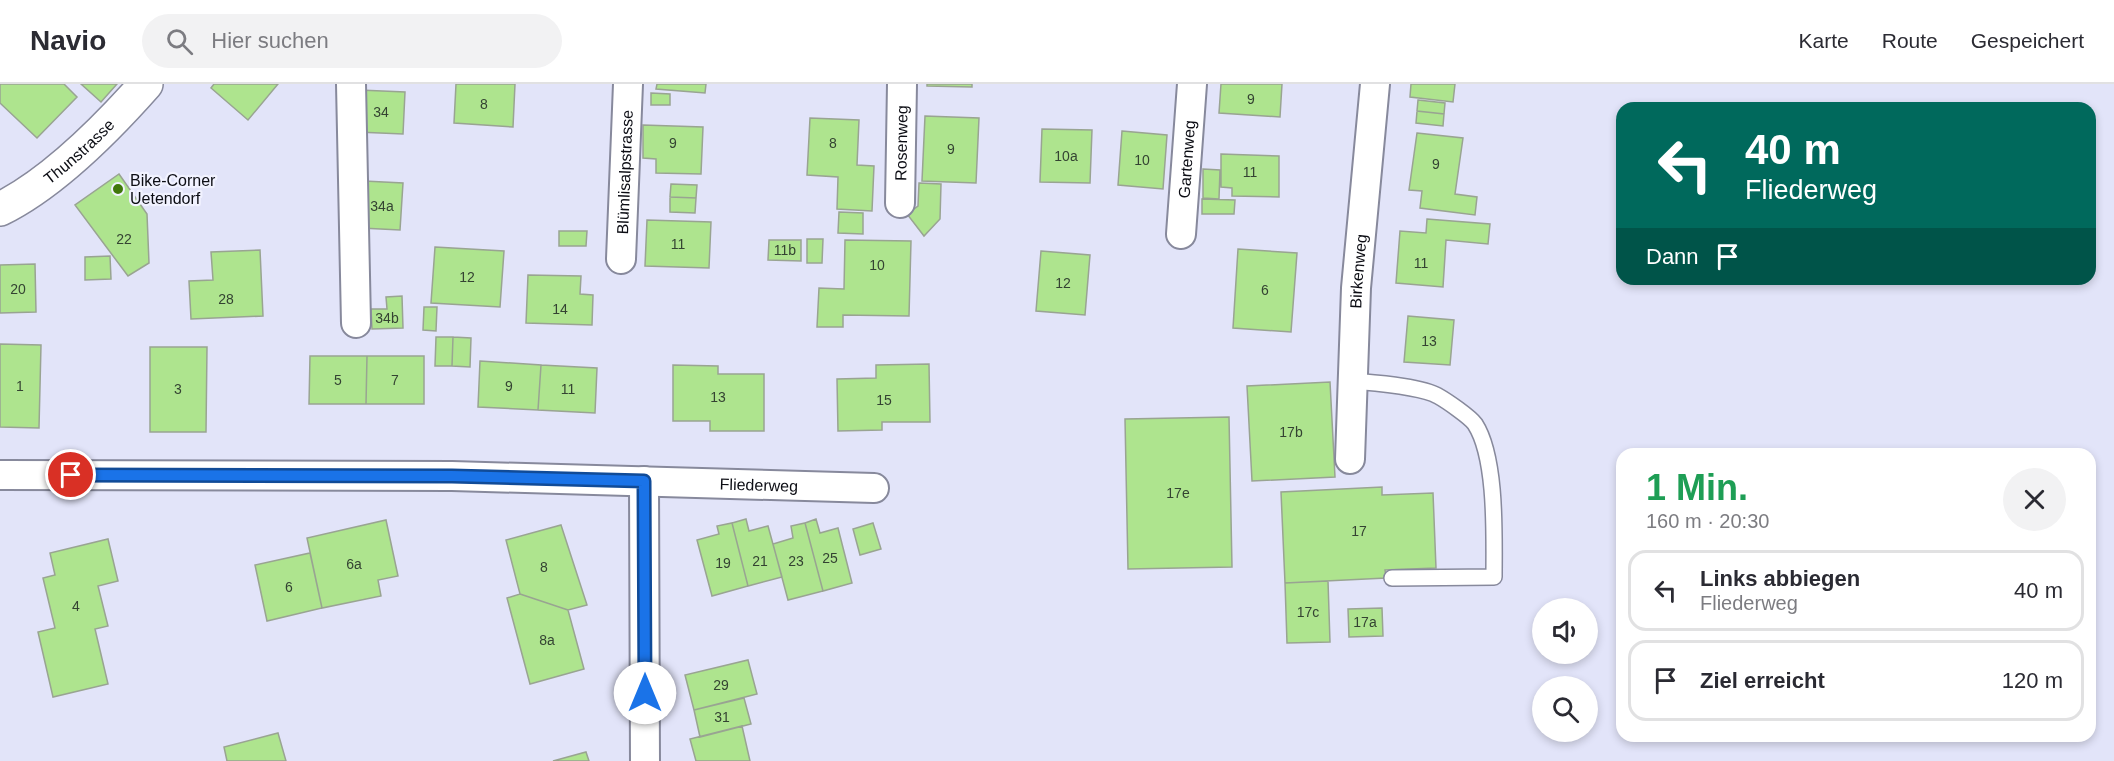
<!DOCTYPE html>
<html lang="de">
<head>
<meta charset="utf-8">
<style>
  :root { --surface:#fff; --page:#f2f2f3; --text:#2b2b33; --muted:#7c7c81; --line:#e1e1e2 }
  body { margin:0; font-family:Arial,sans-serif; background:var(--page); color:var(--text); height:100vh; display:flex; flex-direction:column; font-size:22px; white-space:nowrap }
  * { box-sizing:border-box; margin:0 }
  p { font-size:20px; color:var(--muted) }
  .icon { flex:none; width:33px; height:33px; fill:none; stroke:currentColor; stroke-width:2; stroke-linecap:round; stroke-linejoin:round }
  .map { position:relative; flex:1; overflow:hidden }
  .drawer { position:absolute; left:1616px; top:364px; width:480px; height:294px; display:flex; flex-direction:column; background:var(--surface); border-radius:18px; box-shadow:0 3px 9px #0003 }
  .drawer>* { flex:none }
  .banner { position:absolute; left:1616px; top:18px; width:480px; height:183px; border-radius:18px; box-shadow:0 3px 9px #0003; background:#00695c; color:#fff; overflow:hidden }
  .fabs { position:absolute; left:1532px; top:514px; display:grid; gap:12px }
  .fabs a { display:grid; place-items:center; width:66px; height:66px; border-radius:50%; background:var(--surface); box-shadow:0 3px 9px #0003; font-size:30px }
  .pin { position:absolute; display:grid; place-items:center; width:51px; height:51px; color:#fff; margin:-26px; border:3px solid #fff; border-radius:50%; box-shadow:0 2px 6px #0007 }
  .me { position:absolute; width:66px; margin:-33px; rotate:0deg; stroke-linejoin:round; filter:drop-shadow(0 0 4px #0008) }
  .turn { display:flex; align-items:center; gap:21px; height:126px; padding:0 30px; font-size:27px }
  .turn .icon { width:78px; height:78px; stroke-width:2.5 }
  .turn b { display:block; font-size:42px; line-height:51px }
  .then { display:flex; align-items:center; height:57px; padding:0 30px; background:#0003; gap:12px; font-size:22px }
  .round { display:grid; place-items:center; flex:none; width:63px; height:63px; border-radius:32px; background:var(--page) }
  .head { display:flex; align-items:center; justify-content:space-between; height:102px; padding:0 30px }
  h1 { font-size:36px; font-weight:700; line-height:45px; color:#1e9e55 }
  ul { padding:0; list-style:none }
  li { display:flex; align-items:center; gap:18px; height:81px; margin:0 12px 9px; padding:0 18px; border:3px solid var(--line); border-radius:18px }
  li div { flex:1 }
  li b { display:block; font-size:22px }
  li em { font-style:normal }
  header { display:flex; align-items:center; gap:36px; box-sizing:border-box; height:84px; padding:0 30px; background:var(--surface); border-bottom:2px solid var(--line) }
  header strong { font-size:28px }
  nav { display:flex; gap:33px; margin-inline-start:auto; font-size:21px }
  .search { width:420px; height:54px; background:var(--page); display:flex; align-items:center; gap:15px; box-sizing:border-box; padding:0 21px; border-radius:33px; color:var(--muted); font-size:22px }
  .map>svg:first-child { display:block }
  .building { fill:#aee48e; stroke:#99a492; stroke-width:1.5 }
  .lines { fill:none; stroke-linecap:round; stroke-linejoin:round }
  .lane-casing { stroke:#87899c; stroke-width:18 }
  .street-casing { stroke:#87899c; stroke-width:32 }
  .secondary-casing { stroke:#87899c; stroke-width:36 }
  .lane { stroke:#fff; stroke-width:15 }
  .street { stroke:#fff; stroke-width:28 }
  .secondary { stroke:#fff; stroke-width:33 }
  .route-casing { stroke:#114b97; stroke-width:15 }
  .route { stroke:#1a73e8; stroke-width:10 }
  .poi-dot { fill:#40780b; stroke:#f1f2ff; stroke-width:2 }
  .labels { text-anchor:middle; dominant-baseline:central; stroke-width:4.5; stroke-linejoin:round; paint-order:stroke }
  .number-label { font-size:14px; fill:#344332 }
  .street-label { font-size:16px; fill:#0c0d14; stroke:#f1f2ff }
  .poi-label { font-size:16px; fill:#0c0d14; stroke:#f1f2ff; text-anchor:start }
</style>
</head>
<body>
<header>
<strong>Navio</strong>
<div class="search"><svg class="icon" aria-label="search" viewBox="0 0 24 24"><circle cx="10" cy="10" r="6"/><path d="M15 15l6 6"/></svg>Hier suchen</div>
<nav><a>Karte</a><a>Route</a><a>Gespeichert</a></nav>
</header>
<div class="map">
<svg width="2114" height="677" viewBox="0 0 2114 677">
  <rect width="100%" height="100%" fill="#e2e4f9"/>
  <path class="building" d="M0,0H64L77,13L37,54L0,19Z
    M81,0H117L101,18Z
    M214,0H278L248,36L211,4Z
    M456,0H515L513,43L454,39Z
    M657,0H706L705,9L656,5Z
    M927,0H972V3L927,2Z
    M1221,0H1282L1280,33L1219,29Z
    M1411,0H1455L1453,18L1410,13Z
    M359,6L405,8L403,50L357,48Z
    M651,9L670,10V21H651Z
    M1418,16L1445,19L1444,30L1417,27Z
    M1417,27L1444,30L1443,42L1416,39Z
    M925,32L979,34L976,99L922,97Z
    M810,34L859,36L857,81L874,82L872,127L837,125L838,93L807,91Z
    M643,41L703,43L701,90L656,89V75L643,74Z
    M1042,45L1092,46L1090,99L1040,98Z
    M1122,47L1167,51L1163,105L1118,101Z
    M1417,49L1463,54L1455,110L1477,113L1475,131L1420,124L1422,107L1409,106Z
    M1221,70L1279,72V113L1232,112V104L1221,103Z
    M1203,85L1220,86L1219,115L1203,114Z
    M119,90L147,130L149,179L128,192L75,121Z
    M364,97L403,99L400,146L361,144Z
    M919,99L941,100L940,135L924,152L907,130L918,122Z
    M671,100L697,101L696,114L670,113Z
    M670,113L696,114L695,129L670,128Z
    M1202,115L1235,116L1234,130H1202Z
    M839,128L863,129V150L838,149Z
    M1427,135L1490,140L1488,160L1446,156L1443,203L1396,199L1400,147L1426,149Z
    M647,136L711,138L709,184L645,182Z
    M559,147H587L586,162H559Z
    M807,155H823L822,179H807Z
    M769,156H801V177L768,176Z
    M845,156L911,157L909,232L843,231V243H817L819,204L844,205Z
    M435,163L504,167L500,223L431,219Z
    M1238,165L1297,169L1291,248L1233,244Z
    M260,166L263,232L191,235L189,197L213,196L211,168Z
    M1041,167L1090,171L1085,231L1036,227Z
    M110,172L111,195L85,196V173Z
    M35,180L36,228L0,229V181Z
    M528,191L581,192L580,210L593,211L592,241L526,239Z
    M402,212L403,244L372,245L371,225H387L386,213Z
    M424,223H437L436,247L423,246Z
    M1408,232L1454,236L1450,281L1404,278Z
    M436,253H453L452,282H435Z
    M453,253L471,254L470,283L452,282Z
    M0,260L41,261L39,344L0,343Z
    M150,263H207L206,348H150Z
    M310,272H367L366,320H309Z
    M367,272H424V320H366Z
    M480,277L541,281L538,326L478,323Z
    M929,280L930,338H882V346L838,347L837,295L876,294V281Z
    M541,281L597,284L595,329L538,326Z
    M673,281L718,282V290H764V347H710V337H673Z
    M1330,298L1335,393L1252,397L1247,302Z
    M1229,333L1232,483L1128,485L1125,335Z
    M1382,403V411L1433,409L1436,484L1385,486L1386,494L1285,499L1281,408Z
    M746,435L749,447L768,442L782,493L748,502L732,439Z
    M816,435L820,449L838,444L852,499L823,507L805,439Z
    M386,436L398,492L378,496L381,512L322,524L307,454Z
    M732,439L748,502L712,512L697,456L719,450L717,442Z
    M805,439L823,507L788,516L773,460L793,454L791,442Z
    M873,439L881,465L860,471L853,445Z
    M561,441L587,521L568,526L520,510L506,456Z
    M108,455L118,497L98,502L108,542L95,545L108,600L53,613L38,548L55,544L43,494L55,491L50,469Z
    M310,469L322,524L267,537L255,481Z
    M1328,497L1330,558L1287,559L1285,499Z
    M520,510L568,526L584,585L530,600L507,514Z
    M1382,524L1383,552L1349,553L1348,525Z
    M748,576L757,610L694,626L685,591Z
    M744,614L751,640L700,653L694,626Z
    M742,642L750,677H696L690,655Z
    M278,649L286,677H227L224,663Z
    M586,668L589,677H553Z"/>
  <g class="lines">
    <g class="lane-casing">
      <path id="lane" d="M1353,297C1374,299 1421,302 1438,312C1447,317 1470,333 1475,340C1497,374 1494,453 1494,493L1392,494"/>
    </g>
    <g class="street-casing">
      <g id="street">
        <path d="M351,0L356,239"/>
        <path id="s1" d="M900,119L902,0"/>
        <path id="s2" d="M1181,150L1192,0"/>
        <path id="s3" d="M621,175L628,0"/>
        <path id="s4" d="M1350,375L1356,204L1375,0"/>
        <path id="s5" d="M0,391L452,392L874,404"/>
        <path d="M644,397L645,677"/>
      </g>
    </g>
    <g class="secondary-casing">
      <g id="secondary">
        <path id="s6" d="M0,125C53,99 107,44 146,0"/>
      </g>
    </g>
    <use href="#lane" class="lane"/>
    <use href="#street" class="street"/>
    <use href="#secondary" class="secondary"/>
  </g>
  <g class="lines">
    <g class="route-casing">
      <path id="route" d="M71,391L452,392L644,397L645,609"/>
    </g>
    <use href="#route" class="route"/>
  </g>
  <circle class="poi-dot" cx="118" cy="105" r="6"/>
  <g class="labels">
    <g class="number-label">
      <text x="1251" y="15">9</text>
      <text x="484" y="20">8</text>
      <text x="381" y="28">34</text>
      <text x="673" y="59">9</text>
      <text x="833" y="59">8</text>
      <text x="951" y="65">9</text>
      <text x="1066" y="72">10a</text>
      <text x="1142" y="76">10</text>
      <text x="1436" y="80">9</text>
      <text x="1250" y="88">11</text>
      <text x="382" y="122">34a</text>
      <text x="124" y="155">22</text>
      <text x="678" y="160">11</text>
      <text x="785" y="166">11b</text>
      <text x="1421" y="179">11</text>
      <text x="877" y="181">10</text>
      <text x="467" y="193">12</text>
      <text x="1063" y="199">12</text>
      <text x="18" y="205">20</text>
      <text x="1265" y="206">6</text>
      <text x="226" y="215">28</text>
      <text x="560" y="225">14</text>
      <text x="387" y="234">34b</text>
      <text x="1429" y="257">13</text>
      <text x="338" y="296">5</text>
      <text x="395" y="296">7</text>
      <text x="20" y="302">1</text>
      <text x="509" y="302">9</text>
      <text x="178" y="305">3</text>
      <text x="568" y="305">11</text>
      <text x="718" y="313">13</text>
      <text x="884" y="316">15</text>
      <text x="1291" y="348">17b</text>
      <text x="1178" y="409">17e</text>
      <text x="1359" y="447">17</text>
      <text x="830" y="474">25</text>
      <text x="760" y="477">21</text>
      <text x="796" y="477">23</text>
      <text x="723" y="479">19</text>
      <text x="354" y="480">6a</text>
      <text x="544" y="483">8</text>
      <text x="289" y="503">6</text>
      <text x="76" y="522">4</text>
      <text x="1308" y="528">17c</text>
      <text x="1365" y="538">17a</text>
      <text x="547" y="556">8a</text>
      <text x="721" y="601">29</text>
      <text x="722" y="633">31</text>
    </g>
    <g class="street-label">
      <text stroke="none"><textPath href="#s1" startOffset="60">Rosenweg</textPath></text>
      <text stroke="none"><textPath href="#s6" startOffset="98">Thunstrasse</textPath></text>
      <text stroke="none"><textPath href="#s2" startOffset="75">Gartenweg</textPath></text>
      <text stroke="none"><textPath href="#s3" startOffset="87">Blümlisalpstrasse</textPath></text>
      <text stroke="none"><textPath href="#s4" startOffset="188">Birkenweg</textPath></text>
      <text stroke="none"><textPath href="#s5" startOffset="759">Fliederweg</textPath></text>
    </g>
    <g class="poi-label">
      <text x="130" y="96">Bike-Corner<tspan x="130" dy="18">Uetendorf</tspan></text>
    </g>
  </g>
</svg>
<div class="fabs">
<a><svg class="icon" aria-label="sound" viewBox="0 0 24 24"><path d="M4 9h4l5-4v14l-5-4H4zM17 9q2 3 0 6"/></svg></a>
<a><svg class="icon" aria-label="search" viewBox="0 0 24 24"><circle cx="10" cy="10" r="6"/><path d="M15 15l6 6"/></svg></a>
</div>
<div class="pin" style="left:71px;top:391px;background:#d93025"><svg class="icon" aria-label="arrive" viewBox="0 0 24 24"><path d="M6 21V4h12l-3 4 3 4H6"/></svg></div>
<svg class="me" style="left:645px;top:609px" viewBox="-20 -20 40 40"><circle r="19" fill="#fff"/><path d="M0-13L10 11 0 6-10 11z" fill="#1a73e8"/></svg>
<div class="banner">
<div class="turn"><svg class="icon" aria-label="left" viewBox="0 0 24 24"><path d="M17 20v-9H6M10 6l-5 5 5 5"/></svg><div><b>40 m</b>Fliederweg</div></div>
<div class="then">Dann<svg class="icon" aria-label="arrive" viewBox="0 0 24 24"><path d="M6 21V4h12l-3 4 3 4H6"/></svg></div>
</div>
<section class="drawer">
<div class="head"><div><h1>1 Min.</h1><p>160 m · 20:30</p></div><a class="round"><svg class="icon" aria-label="close" viewBox="0 0 24 24"><path d="M6 6l12 12M18 6L6 18"/></svg></a></div>
<ul>
<li><svg class="icon" aria-label="left" viewBox="0 0 24 24"><path d="M17 20v-9H6M10 6l-5 5 5 5"/></svg><div><b>Links abbiegen</b><p>Fliederweg</p></div><em>40 m</em></li>
<li><svg class="icon" aria-label="arrive" viewBox="0 0 24 24"><path d="M6 21V4h12l-3 4 3 4H6"/></svg><div><b>Ziel erreicht</b></div><em>120 m</em></li>
</ul>
</section>
</div>
</body>
</html>
